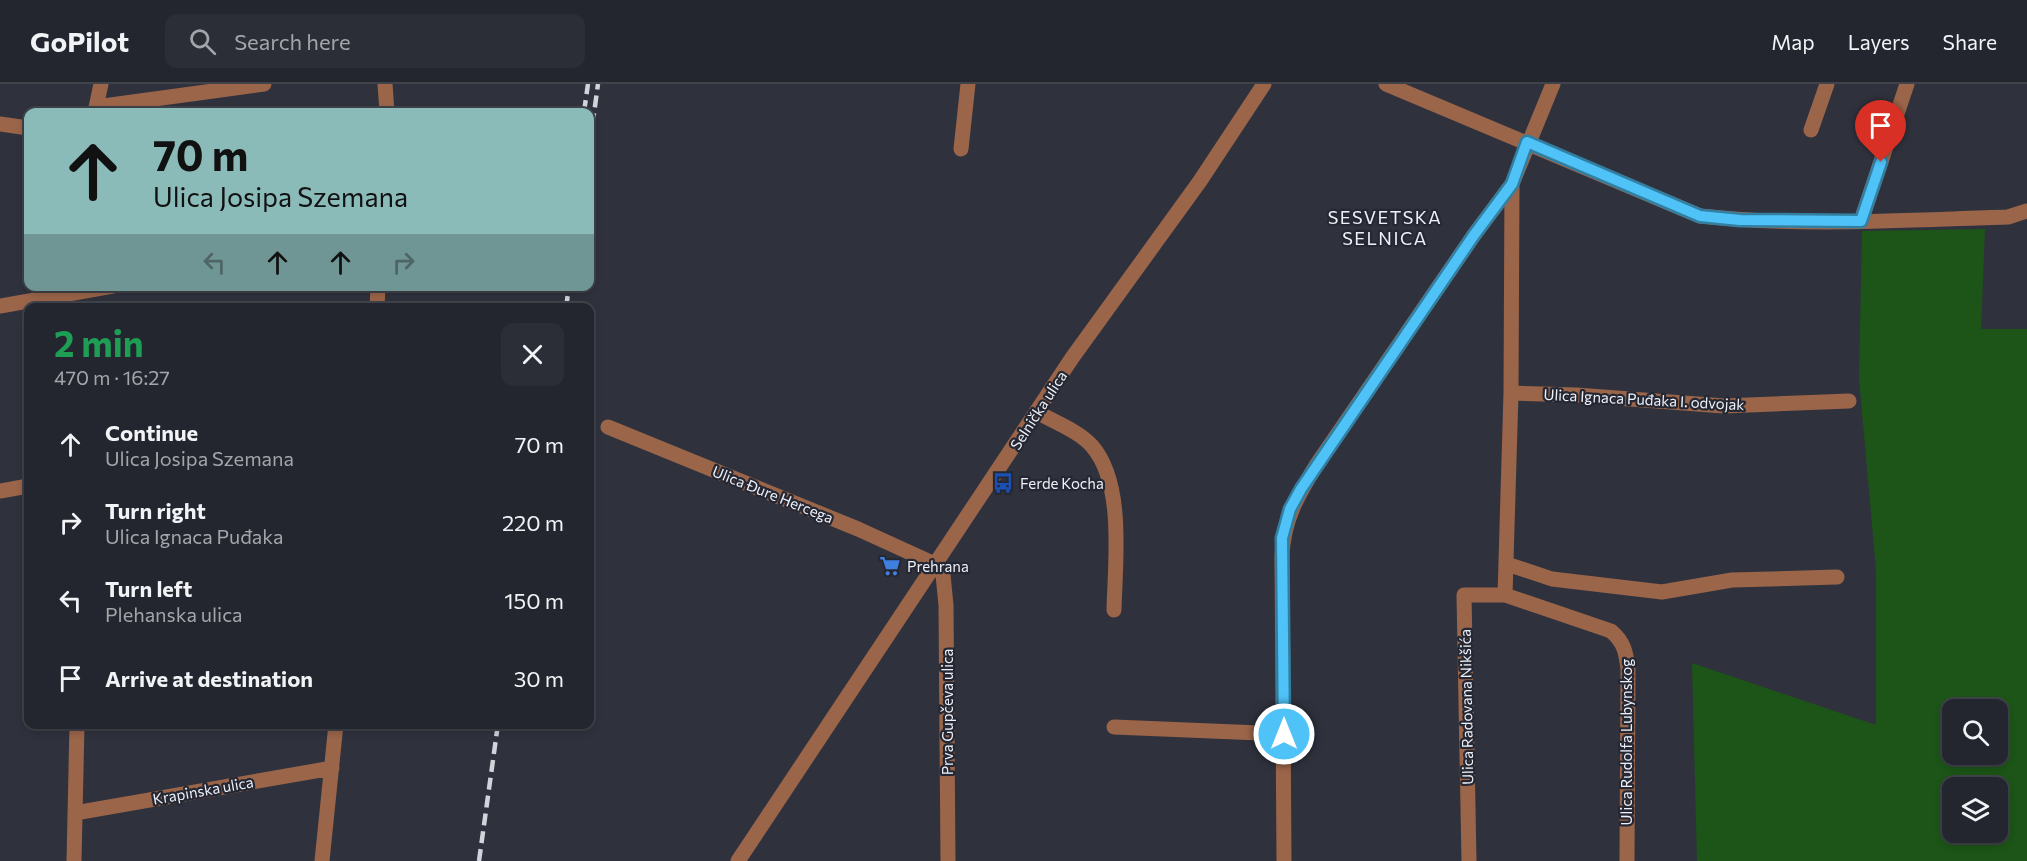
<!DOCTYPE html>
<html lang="en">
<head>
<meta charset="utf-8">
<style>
  :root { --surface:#23262e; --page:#2b2e36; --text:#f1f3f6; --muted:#a3a5aa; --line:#40434a }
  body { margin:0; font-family:Commissioner,sans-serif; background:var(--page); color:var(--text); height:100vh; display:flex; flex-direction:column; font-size:22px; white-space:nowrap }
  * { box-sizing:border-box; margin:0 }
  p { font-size:20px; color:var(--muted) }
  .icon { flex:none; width:33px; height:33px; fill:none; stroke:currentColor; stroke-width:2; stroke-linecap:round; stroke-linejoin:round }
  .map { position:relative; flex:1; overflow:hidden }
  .side { position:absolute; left:24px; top:219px; width:570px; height:426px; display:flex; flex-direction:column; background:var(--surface); border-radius:12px; box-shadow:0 3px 9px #0003,0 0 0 2px var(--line) }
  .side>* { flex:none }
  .guide { position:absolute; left:24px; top:24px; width:570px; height:183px; border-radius:12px; box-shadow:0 3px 9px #0003,0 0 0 2px var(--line); background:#8bbbb9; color:#111; overflow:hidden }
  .fabs { position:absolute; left:1942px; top:615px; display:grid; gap:12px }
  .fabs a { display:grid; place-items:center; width:66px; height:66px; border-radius:12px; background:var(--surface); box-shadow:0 3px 9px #0003,0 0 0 2px var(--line); font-size:30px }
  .pin { position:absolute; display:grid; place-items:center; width:51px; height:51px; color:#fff; margin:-62px -26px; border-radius:50% 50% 50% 0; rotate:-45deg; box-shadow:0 0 6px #0007 }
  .pin .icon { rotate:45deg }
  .me { position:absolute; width:66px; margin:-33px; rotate:0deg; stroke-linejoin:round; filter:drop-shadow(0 0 4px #0008) }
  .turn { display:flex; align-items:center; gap:21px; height:126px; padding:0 30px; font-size:27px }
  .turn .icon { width:78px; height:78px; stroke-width:2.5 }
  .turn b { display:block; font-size:42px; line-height:51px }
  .lanes { display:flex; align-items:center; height:57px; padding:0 30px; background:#0003; justify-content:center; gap:30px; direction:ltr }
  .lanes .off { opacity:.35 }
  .round { display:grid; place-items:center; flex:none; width:63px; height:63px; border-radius:12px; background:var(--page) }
  .summary { display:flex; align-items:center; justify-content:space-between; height:102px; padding:0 30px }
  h1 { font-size:36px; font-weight:700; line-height:45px; color:#1e9e55 }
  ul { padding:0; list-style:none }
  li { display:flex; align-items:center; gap:18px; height:78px; padding:0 30px }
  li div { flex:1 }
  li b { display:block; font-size:22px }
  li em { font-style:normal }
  header { display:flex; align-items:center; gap:36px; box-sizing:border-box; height:84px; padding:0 30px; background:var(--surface); border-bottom:2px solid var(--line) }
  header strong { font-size:28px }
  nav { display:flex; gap:33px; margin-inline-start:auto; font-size:21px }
  .search { width:420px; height:54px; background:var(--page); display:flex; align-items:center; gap:15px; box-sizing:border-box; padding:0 21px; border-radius:12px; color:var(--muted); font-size:22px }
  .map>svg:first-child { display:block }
  .green { fill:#1c5517; fill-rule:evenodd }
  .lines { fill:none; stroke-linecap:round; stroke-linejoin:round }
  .minor { stroke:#9b654a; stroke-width:15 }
  .tertiary { stroke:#9b654a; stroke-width:15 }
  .rail { stroke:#d2d4dc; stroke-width:4.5; stroke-dasharray:12 6; stroke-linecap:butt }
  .route-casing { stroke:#337fa1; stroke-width:15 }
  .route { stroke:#4fc3f7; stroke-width:10 }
  .labels { text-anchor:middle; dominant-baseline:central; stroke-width:4.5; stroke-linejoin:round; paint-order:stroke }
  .street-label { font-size:15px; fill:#eef0f8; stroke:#252833 }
  .poi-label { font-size:15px; fill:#eef0f8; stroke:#252833; text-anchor:start }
  .quarter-label { font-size:18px; letter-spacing:1.5px; fill:#eef0f8; stroke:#252833 }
</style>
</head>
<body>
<header>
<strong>GoPilot</strong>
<div class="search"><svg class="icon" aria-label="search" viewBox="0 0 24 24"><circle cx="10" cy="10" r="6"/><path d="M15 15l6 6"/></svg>Search here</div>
<nav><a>Map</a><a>Layers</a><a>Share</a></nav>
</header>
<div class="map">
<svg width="2027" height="777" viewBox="0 0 2027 777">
  <rect width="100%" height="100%" fill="#2f323d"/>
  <path class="green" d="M1985,145L1981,245H2027V777H1697L1692,579L1876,641V486L1859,294L1862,147ZM1953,626H1998V670H1953ZM1953,704H1998V748H1953Z"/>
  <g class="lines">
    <path class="minor" d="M385,0L387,28
      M1386,0L1700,132C1802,143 1906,136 2008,133L2027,127
      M96,23L264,0
      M95,28L101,0
      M0,40L28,44
      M1811,46L1827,0
      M961,65L968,0
      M1861,137L1907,0
      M0,222L113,202
      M377,224L378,202
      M1511,309L1576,311L1724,322L1849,317
      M1037,328C1054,338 1079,347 1092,362C1125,400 1115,479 1114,526
      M608,343L858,445L937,481
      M0,407L28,402
      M1507,480L1552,495L1662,508L1732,496L1837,493
      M1505,511L1511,309L1512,100
      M1114,643L1284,650
      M75,729L332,684
      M74,777L77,640
      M322,777L336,640
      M1284,777L1282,473C1283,436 1298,411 1317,380L1474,151L1512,100L1553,0
      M1469,777L1464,511H1505L1611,547C1624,558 1626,568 1628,585L1627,777"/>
    <path class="tertiary" d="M937,481L943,491L946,521L948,777
      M738,777L1072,274L1200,97L1264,0"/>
    <path class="rail" d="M584,28L588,0
      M590,59L598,0
      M566,224L569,202
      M479,777L498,640"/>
  </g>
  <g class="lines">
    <g class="route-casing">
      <path id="route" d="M1284,650L1282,454L1290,425L1301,405L1474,151L1512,100L1527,58L1700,132L1740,136L1861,137L1881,78"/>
    </g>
    <use href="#route" class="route"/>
  </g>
  <defs>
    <g id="bus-bare" transform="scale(1.62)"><path d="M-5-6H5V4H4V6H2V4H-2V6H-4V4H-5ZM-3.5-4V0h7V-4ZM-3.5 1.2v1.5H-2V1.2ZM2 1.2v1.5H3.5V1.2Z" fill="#1a4fb4" stroke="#252833" stroke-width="2.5" paint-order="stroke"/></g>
    <g id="supermarket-bare" transform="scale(1.62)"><path d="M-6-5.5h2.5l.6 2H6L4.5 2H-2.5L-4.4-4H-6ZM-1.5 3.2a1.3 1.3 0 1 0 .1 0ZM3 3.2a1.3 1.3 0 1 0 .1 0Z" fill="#3f7fe0" stroke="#252833" stroke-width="2.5" paint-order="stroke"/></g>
  </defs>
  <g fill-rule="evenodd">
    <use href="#bus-bare" x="1003" y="399"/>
    <use href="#supermarket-bare" x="890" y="482"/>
  </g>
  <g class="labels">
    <g class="street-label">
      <text transform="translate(1644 315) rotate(3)">Ulica Ignaca Puđaka I. odvojak</text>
      <text transform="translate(1038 326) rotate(-57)">Selnička ulica</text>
      <text transform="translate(773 410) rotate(22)">Ulica Đure Hercega</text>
      <text transform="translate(1466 623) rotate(-91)">Ulica Radovana Nikšića</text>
      <text transform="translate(947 628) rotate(-90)">Prva Gupčeva ulica</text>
      <text transform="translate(1626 658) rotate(-90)">Ulica Rudolfa Lubynskog</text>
      <text transform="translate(203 706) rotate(-10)">Krapinska ulica</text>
    </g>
    <g class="poi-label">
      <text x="1020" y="399">Ferde Kocha</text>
      <text x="907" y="482">Prehrana</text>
    </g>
    <g class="quarter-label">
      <text x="1385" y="133">SESVETSKA<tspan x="1385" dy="21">SELNICA</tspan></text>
    </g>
  </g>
</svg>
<div class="fabs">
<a><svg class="icon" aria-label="search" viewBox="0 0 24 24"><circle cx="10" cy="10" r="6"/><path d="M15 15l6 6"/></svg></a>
<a><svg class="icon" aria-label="layers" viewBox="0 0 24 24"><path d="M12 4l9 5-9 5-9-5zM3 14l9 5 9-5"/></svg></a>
</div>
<div class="pin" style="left:1881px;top:78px;background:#d93025"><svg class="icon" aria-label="arrive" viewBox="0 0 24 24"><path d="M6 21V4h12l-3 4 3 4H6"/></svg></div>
<svg class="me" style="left:1284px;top:650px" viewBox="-20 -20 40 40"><circle r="17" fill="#4fc3f7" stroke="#fff" stroke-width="3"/><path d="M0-11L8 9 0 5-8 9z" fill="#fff"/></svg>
<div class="guide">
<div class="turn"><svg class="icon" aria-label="ahead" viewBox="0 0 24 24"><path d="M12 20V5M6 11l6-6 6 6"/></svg><div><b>70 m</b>Ulica Josipa Szemana</div></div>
<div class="lanes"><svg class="icon off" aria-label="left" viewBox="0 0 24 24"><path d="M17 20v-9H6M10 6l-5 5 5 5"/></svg><svg class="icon" aria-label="ahead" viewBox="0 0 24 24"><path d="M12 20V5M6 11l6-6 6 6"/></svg><svg class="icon" aria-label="ahead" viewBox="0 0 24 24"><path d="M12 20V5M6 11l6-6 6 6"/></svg><svg class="icon off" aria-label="right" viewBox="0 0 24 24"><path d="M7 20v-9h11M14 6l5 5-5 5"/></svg></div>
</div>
<section class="side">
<div class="summary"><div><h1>2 min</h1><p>470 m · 16:27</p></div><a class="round"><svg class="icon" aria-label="close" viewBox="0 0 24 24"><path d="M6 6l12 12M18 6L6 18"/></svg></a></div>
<ul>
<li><svg class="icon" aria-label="ahead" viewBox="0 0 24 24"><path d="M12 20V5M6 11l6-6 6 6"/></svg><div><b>Continue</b><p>Ulica Josipa Szemana</p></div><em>70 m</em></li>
<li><svg class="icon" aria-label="right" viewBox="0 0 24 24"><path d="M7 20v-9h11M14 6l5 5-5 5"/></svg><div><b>Turn right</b><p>Ulica Ignaca Puđaka</p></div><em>220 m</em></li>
<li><svg class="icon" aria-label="left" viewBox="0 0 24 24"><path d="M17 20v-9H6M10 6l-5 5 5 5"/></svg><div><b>Turn left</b><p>Plehanska ulica</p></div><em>150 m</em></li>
<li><svg class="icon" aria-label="arrive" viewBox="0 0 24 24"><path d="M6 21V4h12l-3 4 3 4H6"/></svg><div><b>Arrive at destination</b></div><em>30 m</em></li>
</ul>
</section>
</div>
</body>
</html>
